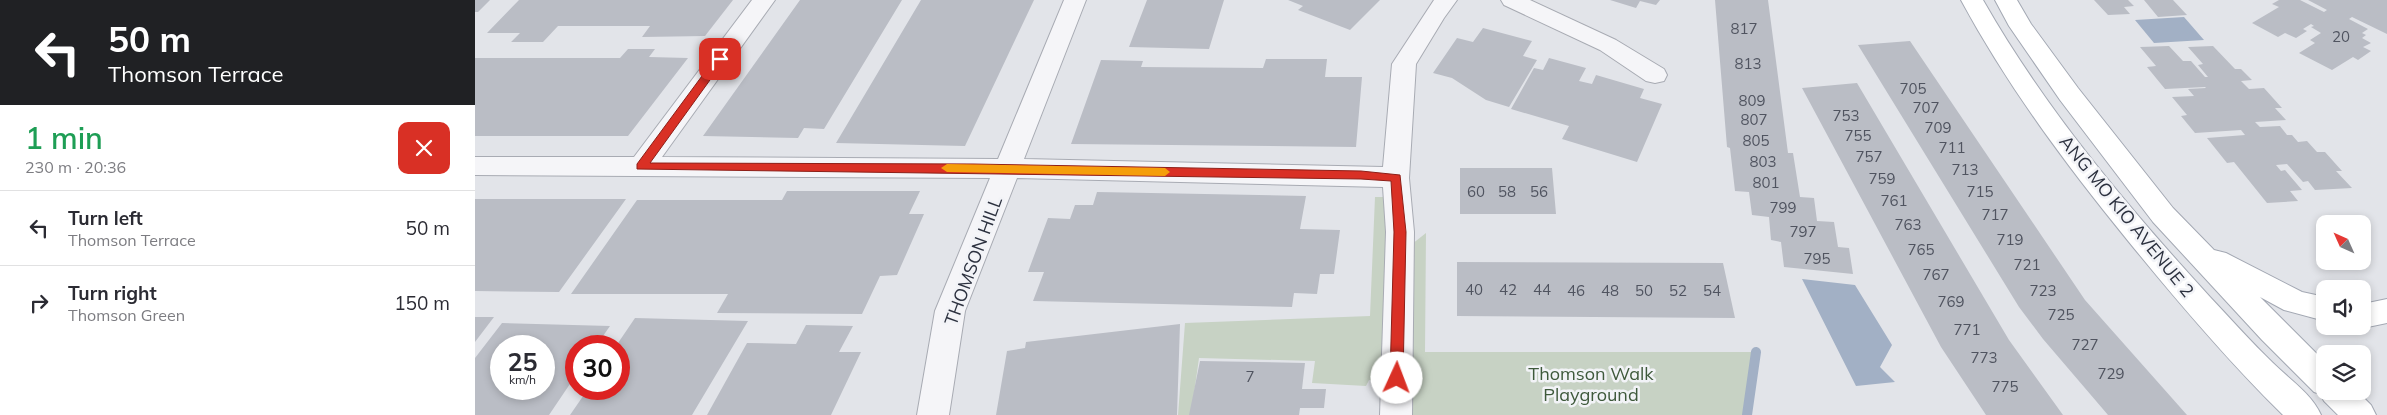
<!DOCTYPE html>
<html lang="en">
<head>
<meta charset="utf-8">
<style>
  :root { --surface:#fff; --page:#f7f7f7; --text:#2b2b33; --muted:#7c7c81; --line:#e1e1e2 }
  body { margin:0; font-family:Mulish,sans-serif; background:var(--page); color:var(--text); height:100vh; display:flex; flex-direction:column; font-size:19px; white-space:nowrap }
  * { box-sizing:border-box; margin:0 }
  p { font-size:16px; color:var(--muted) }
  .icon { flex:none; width:28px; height:28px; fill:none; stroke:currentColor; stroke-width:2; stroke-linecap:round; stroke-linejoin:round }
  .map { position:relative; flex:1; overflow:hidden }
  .details { display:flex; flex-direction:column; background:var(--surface); width:475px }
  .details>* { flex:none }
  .banner { background:#202124; color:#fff; overflow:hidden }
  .needle { width:32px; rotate:315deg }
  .tools { position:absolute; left:1841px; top:215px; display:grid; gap:10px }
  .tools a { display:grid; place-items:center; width:55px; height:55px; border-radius:10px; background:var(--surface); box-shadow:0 2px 8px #0003; font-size:25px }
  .speed { position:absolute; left:15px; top:335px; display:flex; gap:10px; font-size:25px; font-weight:700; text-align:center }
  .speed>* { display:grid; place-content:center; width:65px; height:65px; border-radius:50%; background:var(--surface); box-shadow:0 2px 8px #0003; line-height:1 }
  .speed small { font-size:12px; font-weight:400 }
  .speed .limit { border:8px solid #d22; background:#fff; color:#111 }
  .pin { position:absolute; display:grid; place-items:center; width:42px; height:42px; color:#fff; margin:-21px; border-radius:10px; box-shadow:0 2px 8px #0006 }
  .me { position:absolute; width:55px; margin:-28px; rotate:2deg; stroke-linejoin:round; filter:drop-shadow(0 0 4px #0008) }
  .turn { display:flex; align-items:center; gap:18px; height:105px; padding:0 25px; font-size:22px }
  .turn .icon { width:65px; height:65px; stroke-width:2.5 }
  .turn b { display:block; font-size:35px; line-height:42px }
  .round { display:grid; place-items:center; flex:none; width:52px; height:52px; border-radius:10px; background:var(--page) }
  .head { display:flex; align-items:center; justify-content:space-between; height:85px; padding:0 25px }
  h1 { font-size:30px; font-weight:600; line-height:38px; color:#1e9e55 }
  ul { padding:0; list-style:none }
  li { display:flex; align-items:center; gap:15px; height:75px; padding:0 25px; border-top:1px solid var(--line) }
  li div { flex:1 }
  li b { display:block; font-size:19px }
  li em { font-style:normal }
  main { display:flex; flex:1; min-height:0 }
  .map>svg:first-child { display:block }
  .green { fill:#c7d2c4 }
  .water { fill:#a2b0c5 }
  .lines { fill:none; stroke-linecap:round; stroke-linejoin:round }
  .stream { stroke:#a2b0c5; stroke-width:10 }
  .building { fill:#babdc5; fill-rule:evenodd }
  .minor-casing { stroke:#a8abb3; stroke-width:2 }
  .major-casing { stroke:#a3a8b3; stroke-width:2 }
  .minor { fill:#f5f5f8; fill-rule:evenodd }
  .major { fill:#fff; fill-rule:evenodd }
  .route { fill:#d93025; stroke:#8d1f18 }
  .slow { fill:#f59e0b }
  .labels { text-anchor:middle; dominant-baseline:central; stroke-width:5; stroke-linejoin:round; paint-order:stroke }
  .number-label { font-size:15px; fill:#505460 }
  .street-label { font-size:18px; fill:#2c313f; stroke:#f2f3f7 }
  .park-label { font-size:18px; fill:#3e593b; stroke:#f2f3f7 }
</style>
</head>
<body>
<main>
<section class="details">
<div class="banner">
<div class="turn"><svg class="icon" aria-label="left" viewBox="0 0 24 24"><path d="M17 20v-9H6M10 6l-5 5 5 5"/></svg><div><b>50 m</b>Thomson Terrace</div></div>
</div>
<div class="head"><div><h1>1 min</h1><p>230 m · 20:36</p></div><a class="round" style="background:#d93025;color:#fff"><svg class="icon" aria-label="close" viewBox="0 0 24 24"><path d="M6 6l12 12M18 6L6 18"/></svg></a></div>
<ul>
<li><svg class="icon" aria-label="left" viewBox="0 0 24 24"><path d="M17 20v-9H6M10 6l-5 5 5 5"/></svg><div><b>Turn left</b><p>Thomson Terrace</p></div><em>50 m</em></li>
<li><svg class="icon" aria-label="right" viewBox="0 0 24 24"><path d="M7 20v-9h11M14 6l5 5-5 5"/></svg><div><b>Turn right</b><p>Thomson Green</p></div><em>150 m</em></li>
</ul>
</section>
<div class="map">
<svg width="1912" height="415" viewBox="0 0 1912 415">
  <rect width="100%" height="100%" fill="#e2e4e9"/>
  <path class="green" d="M900,197H917L907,382L894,380L891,386L837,383L840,361L724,358L716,415H703L710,323L895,316Z
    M951,233L950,352H1281L1273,415H933L932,248Z"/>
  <path class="water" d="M1709,17L1729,40L1679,43L1660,20Z
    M1327,279L1380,285L1417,345L1405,367L1420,382L1381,386Z"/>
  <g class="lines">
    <path class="stream" d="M1272,415L1281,352"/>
  </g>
  <path class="building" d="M0,0H15L3,12H0Z
    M44,0H258L230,36L167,37L175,26H83L68,42H36L45,33H12Z
    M325,0H427L349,129L329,128L323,138L228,136Z
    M446,0H559L490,146L361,143Z
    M672,0H749L734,49L654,47Z
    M813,0H905L875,30L823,10L828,6Z
    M1135,0H1185L1181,5L1165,1L1161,8Z
    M1240,0H1293L1313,153H1318L1325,197L1339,198L1342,221L1359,222L1363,247L1374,248L1378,274L1309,267L1306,242L1296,240L1294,217L1277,215L1274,192L1260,191L1255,148L1252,147Z
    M1619,0H1653L1659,6L1649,7L1655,14L1633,15Z
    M1669,0H1698L1712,15L1683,17Z
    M1804,0H1825L1849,12L1852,10L1833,0H1912V34L1877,17L1874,19L1893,29L1887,33L1891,35L1887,38L1896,43L1888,47L1896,51L1883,60L1878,57L1857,70L1824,53L1840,43L1835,40L1846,33L1836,27L1839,26L1836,24L1828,29L1832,31L1821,38L1810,33L1803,37L1777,23L1804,7L1797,4Z
    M1008,28L1057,41L1048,56L1062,60L1034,107L1011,100L977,78L958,73L982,38L998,42Z
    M1435,41L1610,300L1712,415H1633L1568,339L1544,307L1383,45Z
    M1694,46L1708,61H1716L1730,77H1733L1723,65L1728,64L1713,47L1738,46L1760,69H1766L1777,80L1766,81L1774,89L1789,88L1807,108H1800L1811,120L1780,122L1785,127L1805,126L1812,135H1817L1823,142L1832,141L1842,152H1850L1867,171H1861L1877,188L1840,190L1833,181L1828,182L1812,164L1801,165L1806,171L1810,170L1827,190L1815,191L1823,201L1792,203L1759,162L1752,163L1732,138L1770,135L1766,130L1720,133L1706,116L1712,115L1697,97L1719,96L1713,89L1731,88L1730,87L1690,89L1672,67L1681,66L1665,47Z
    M153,49H180L174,57L213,58L153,136H0V58H145Z
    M1074,58L1111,68L1104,81L1117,84L1121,75L1169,89L1165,98L1187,104L1162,162L1087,139L1094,126L1036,109L1059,68L1068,70Z
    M791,59H852L850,77H887L881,147L596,144L626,60L668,61L666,67L788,68Z
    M1382,83L1534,340L1588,415H1511L1466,347L1327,88Z
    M985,168H1077L1081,214H985Z
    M312,191H445L434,214H449L422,275L405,276L387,314L242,313L253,294H96L162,200H307Z
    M622,192L831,196L825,229L865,230L859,274H845L842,294L819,293L817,307L558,301L569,272H553L573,218L595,219L600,205H618Z
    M0,199H151L84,292L0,291Z
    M982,262L1248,263L1260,318L982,316Z
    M0,317H19L0,342Z
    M160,318L273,321L217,415H95L113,389H144V346H141Z
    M27,323L135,326L121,346H101V375L74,415H0V358ZM26,346H69V389H26Z
    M705,324L702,415H521L532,351L550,348L551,342Z
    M331,325L378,326L364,352H386L356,415H232L272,343L321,344Z
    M725,361L830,363L827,389H851L849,408H825L824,415H714Z"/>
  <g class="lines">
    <g class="minor-casing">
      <path id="minor" d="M277,0H300L187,157L523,159L589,0H611L549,159L908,167L917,64L959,0H982L969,18L941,64L934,178L939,232L937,415H905L911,232L908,187L542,178L490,311L474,415H442L460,311L515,178L0,175V157H159Z
        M1026,0H1055L1141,40L1189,69L1192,75L1189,81L1180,83L1171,81L1125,50L1029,5Z"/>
    </g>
    <g class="major-casing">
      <path id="major" d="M1486,0H1508C1570,109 1651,205 1735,297C1756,319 1776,342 1798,363C1814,379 1837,394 1846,415H1808C1753,361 1703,302 1654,242C1592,166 1533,87 1486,0Z
        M1520,0H1542L1556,24L1603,88L1698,208L1739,250L1751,253L1827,292L1850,297V321L1809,310L1785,297L1850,362V391H1882L1896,405L1901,415H1863L1849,401L1845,394L1839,392L1787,340L1678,222L1585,100L1534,26Z
        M1912,299V323L1888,328L1882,326H1888V304Z"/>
    </g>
    <use href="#minor" class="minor"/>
    <use href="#major" class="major"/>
  </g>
  <path class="route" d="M245,56L250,59L248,62L175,163L498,164L886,171L925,175L931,232L928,378L926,382H917L915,378L919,232L916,181L886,179L162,169V164L241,57Z"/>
  <path class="slow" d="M472,164L690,168L695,172L690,176L472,172L466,168Z"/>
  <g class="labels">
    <g class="number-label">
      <text x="1269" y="28">817</text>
      <text x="1866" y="36">20</text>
      <text x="1273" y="63">813</text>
      <text x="1438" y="88">705</text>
      <text x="1277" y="100">809</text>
      <text x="1451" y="107">707</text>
      <text x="1371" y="115">753</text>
      <text x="1279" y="119">807</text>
      <text x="1463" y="127">709</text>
      <text x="1383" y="135">755</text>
      <text x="1281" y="140">805</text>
      <text x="1477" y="147">711</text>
      <text x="1394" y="156">757</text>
      <text x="1288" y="161">803</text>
      <text x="1490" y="169">713</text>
      <text x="1407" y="178">759</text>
      <text x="1291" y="182">801</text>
      <text x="1001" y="191">60</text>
      <text x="1032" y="191">58</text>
      <text x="1064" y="191">56</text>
      <text x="1505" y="191">715</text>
      <text x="1419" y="200">761</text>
      <text x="1308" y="207">799</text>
      <text x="1520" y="214">717</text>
      <text x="1433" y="224">763</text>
      <text x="1328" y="231">797</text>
      <text x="1535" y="239">719</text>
      <text x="1446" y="249">765</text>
      <text x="1342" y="258">795</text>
      <text x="1552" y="264">721</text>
      <text x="1461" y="274">767</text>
      <text x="999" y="289">40</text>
      <text x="1033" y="289">42</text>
      <text x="1067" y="289">44</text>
      <text x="1101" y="290">46</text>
      <text x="1135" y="290">48</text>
      <text x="1169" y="290">50</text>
      <text x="1203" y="290">52</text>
      <text x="1237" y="290">54</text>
      <text x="1568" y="290">723</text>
      <text x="1476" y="301">769</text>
      <text x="1586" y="314">725</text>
      <text x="1492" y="329">771</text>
      <text x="1610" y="344">727</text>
      <text x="1509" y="357">773</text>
      <text x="1636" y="373">729</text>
      <text x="775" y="376">7</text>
      <text x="1530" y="386">775</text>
    </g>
    <g class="street-label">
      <text transform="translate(1652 216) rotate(51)">ANG MO KIO AVENUE 2</text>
      <text transform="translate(498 261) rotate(-70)">THOMSON HILL</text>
    </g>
    <g class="park-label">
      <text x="1116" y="373">Thomson Walk<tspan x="1116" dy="21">Playground</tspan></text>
    </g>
  </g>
</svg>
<div class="tools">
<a><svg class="needle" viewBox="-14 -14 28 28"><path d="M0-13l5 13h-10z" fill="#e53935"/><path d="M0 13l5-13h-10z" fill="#7c7c81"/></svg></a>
<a><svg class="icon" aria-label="sound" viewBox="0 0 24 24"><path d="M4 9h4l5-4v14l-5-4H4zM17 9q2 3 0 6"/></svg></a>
<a><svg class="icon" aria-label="layers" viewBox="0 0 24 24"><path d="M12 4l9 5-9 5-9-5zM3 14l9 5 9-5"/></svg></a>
</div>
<div class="speed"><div>25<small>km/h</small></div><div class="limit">30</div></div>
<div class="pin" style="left:245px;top:59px;background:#d93025"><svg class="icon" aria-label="arrive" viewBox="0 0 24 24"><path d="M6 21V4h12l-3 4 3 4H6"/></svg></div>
<svg class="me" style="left:922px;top:378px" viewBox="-20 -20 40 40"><circle r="19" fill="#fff"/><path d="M0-13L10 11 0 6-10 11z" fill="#d93025"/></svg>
</div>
</main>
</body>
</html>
